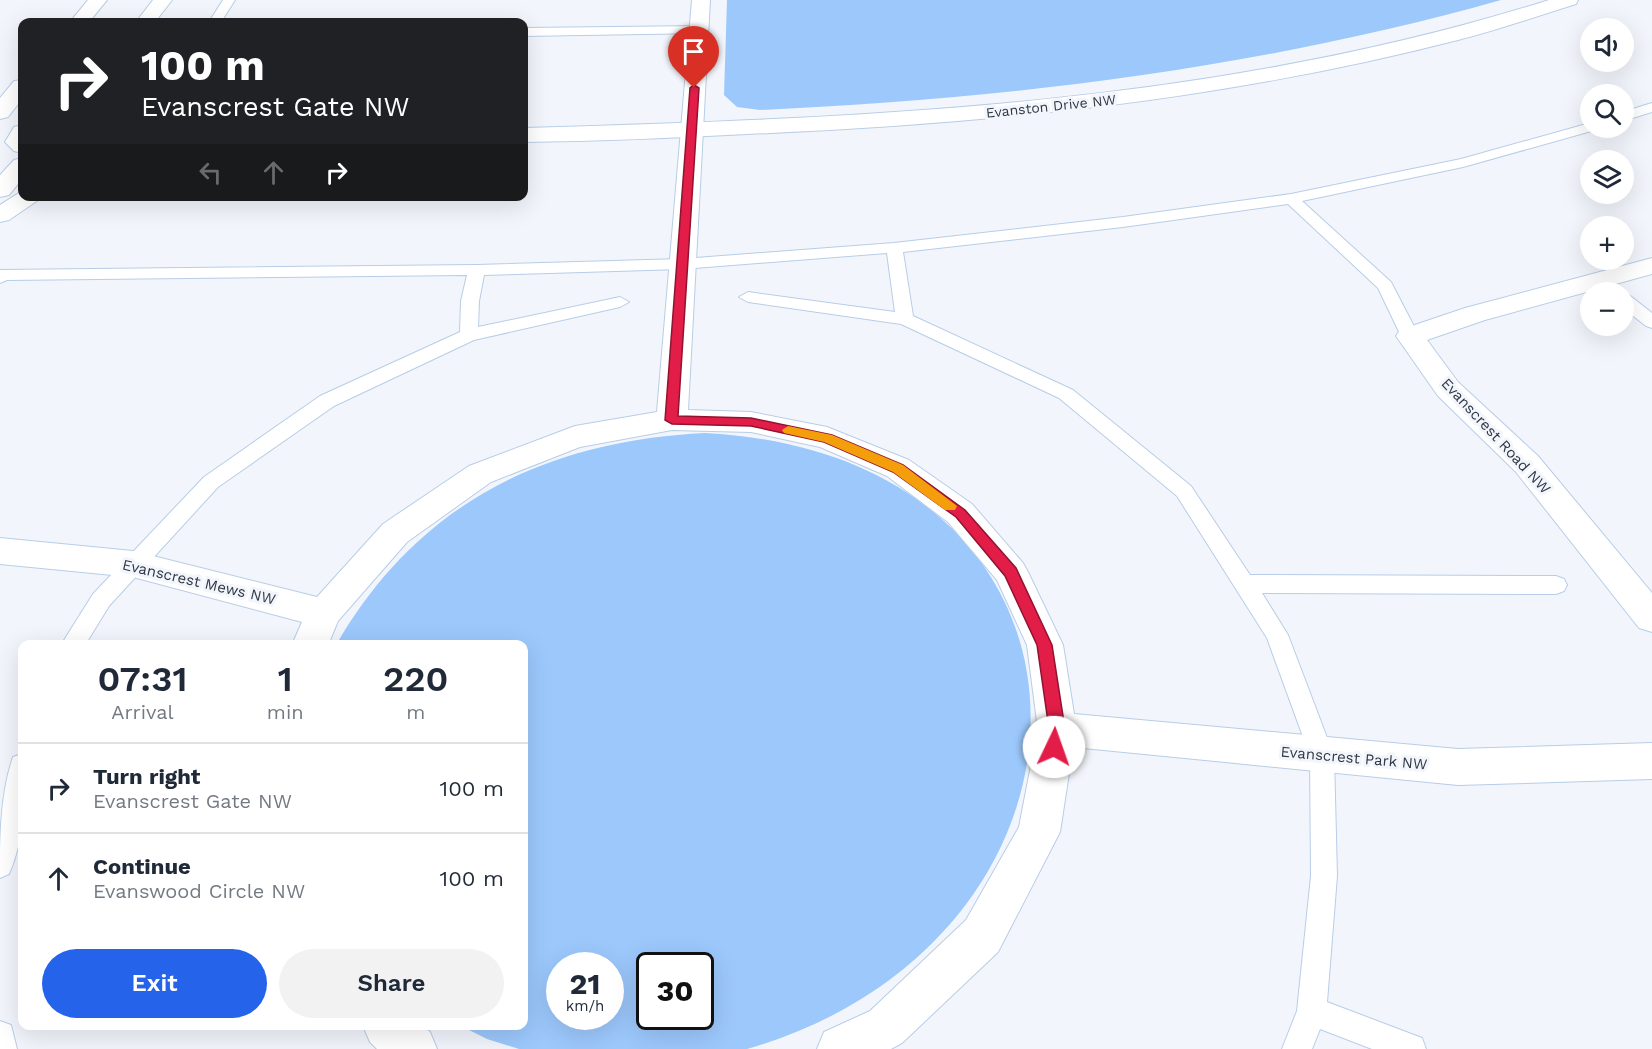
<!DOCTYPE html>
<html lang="en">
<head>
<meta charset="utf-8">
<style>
  :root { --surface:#fff; --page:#f2f2f3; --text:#1f2937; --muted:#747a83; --line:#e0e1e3; --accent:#2563eb }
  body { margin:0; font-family:"Work Sans",sans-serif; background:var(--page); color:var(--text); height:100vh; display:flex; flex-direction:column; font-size:22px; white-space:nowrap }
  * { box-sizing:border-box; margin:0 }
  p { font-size:20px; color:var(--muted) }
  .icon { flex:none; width:33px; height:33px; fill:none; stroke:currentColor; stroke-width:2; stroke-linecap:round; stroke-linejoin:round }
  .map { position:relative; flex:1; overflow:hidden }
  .sheet { position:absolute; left:18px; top:640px; width:510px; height:390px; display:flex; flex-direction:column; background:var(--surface); border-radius:12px; box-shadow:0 6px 24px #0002 }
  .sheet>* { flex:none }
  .guide { position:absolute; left:18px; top:18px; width:510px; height:183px; border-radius:12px; box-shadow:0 6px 24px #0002; background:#202124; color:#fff; overflow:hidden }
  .buttons { position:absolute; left:1580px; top:18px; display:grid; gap:12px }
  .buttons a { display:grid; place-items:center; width:54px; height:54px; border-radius:50%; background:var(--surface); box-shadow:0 6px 24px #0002; font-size:30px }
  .speed { position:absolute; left:546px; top:952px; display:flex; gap:12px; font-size:30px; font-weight:700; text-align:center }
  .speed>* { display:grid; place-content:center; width:78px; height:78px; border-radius:50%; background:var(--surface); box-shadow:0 6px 24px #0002; line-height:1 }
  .speed small { font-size:15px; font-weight:400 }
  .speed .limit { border:3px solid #111; border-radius:9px; background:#fff; color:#111 }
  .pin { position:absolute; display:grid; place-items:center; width:51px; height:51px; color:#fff; margin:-62px -26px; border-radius:50% 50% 50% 0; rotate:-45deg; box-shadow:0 0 6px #0007 }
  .pin .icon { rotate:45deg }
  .me { position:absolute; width:66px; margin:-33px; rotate:3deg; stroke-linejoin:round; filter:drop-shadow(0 0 4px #0008) }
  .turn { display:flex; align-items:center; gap:21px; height:126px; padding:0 24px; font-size:27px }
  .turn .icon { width:78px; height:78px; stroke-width:2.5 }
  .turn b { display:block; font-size:42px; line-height:51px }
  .lanes { display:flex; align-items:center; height:57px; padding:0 24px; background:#0003; justify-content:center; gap:30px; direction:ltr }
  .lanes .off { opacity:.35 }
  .eta { display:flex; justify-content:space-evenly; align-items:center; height:102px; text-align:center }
  .eta b { font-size:36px; font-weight:600; line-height:42px }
  .primary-button { display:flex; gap:12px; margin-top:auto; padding:12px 24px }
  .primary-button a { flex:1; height:69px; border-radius:36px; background:var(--accent); color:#fff; font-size:24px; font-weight:600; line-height:69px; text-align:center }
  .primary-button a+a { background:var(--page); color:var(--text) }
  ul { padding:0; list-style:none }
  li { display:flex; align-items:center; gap:18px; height:90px; padding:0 24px; border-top:2px solid var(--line) }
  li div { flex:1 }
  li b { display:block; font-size:22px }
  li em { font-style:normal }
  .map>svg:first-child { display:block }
  .green { fill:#9cc8fc; fill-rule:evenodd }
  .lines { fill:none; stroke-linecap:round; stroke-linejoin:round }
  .lane-casing { stroke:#b8cde7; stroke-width:2 }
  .street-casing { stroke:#b8cde7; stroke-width:2 }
  .secondary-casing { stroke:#b8cde7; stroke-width:2 }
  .lane { fill:#fff; fill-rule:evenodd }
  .street { fill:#fff; fill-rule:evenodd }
  .secondary { fill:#fff; fill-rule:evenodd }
  .route { fill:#e11d48; stroke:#92132f; stroke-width:1.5 }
  .slow { fill:#f59e0b }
  .labels { text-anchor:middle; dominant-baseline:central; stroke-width:6; stroke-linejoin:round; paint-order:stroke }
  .far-street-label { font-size:14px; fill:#2f3741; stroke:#f2f6fc }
  .street-label { font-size:15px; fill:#2f3741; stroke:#f2f6fc }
</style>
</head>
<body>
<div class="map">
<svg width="1652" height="1049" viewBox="0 0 1652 1049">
  <rect width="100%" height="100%" fill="#f2f6fc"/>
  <path class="green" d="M727,0H1501C1260,68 1009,99 760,110L737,107L724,95Z
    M705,433C1135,456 1129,939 747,1049H519L487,1039L461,1026H524V645H336C418,503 545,441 705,433ZM560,966H610V1017H560ZM650,966H700V1017H650Z"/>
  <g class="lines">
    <g class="lane-casing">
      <path id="lane" d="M223,0H235L221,22H209Z
        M701,26L707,30L705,33L524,36V28Z
        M1652,103V112L1623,121V112Z
        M1590,123V128H1597L1595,130L1463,167L1302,201L1391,282L1419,336L1410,342L1401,336L1378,288L1288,204L1123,227L903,252L913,316L1073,390L1191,486L1250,575L1556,576L1564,579L1567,585L1564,591L1556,594L1262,593L1288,635L1334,756L1337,876L1327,1002L1422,1038L1426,1049H1372L1320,1029L1312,1049H1282L1297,1011L1311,876L1310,756L1267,638L1177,496L1059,398L901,324L748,302L739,297L748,292L895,312L887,253L682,269L484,275L479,301L478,327L620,297L629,302L620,307L474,340L334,406L218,487L109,606L85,645H61L93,594L204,477L320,396L460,332L461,301L467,275L7,280L0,283V270L477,265L682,259L894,243L1123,217L1291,194L1461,159Z
        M1623,294L1629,295L1652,313V328L1646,326L1623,308Z
        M22,754C26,791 25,839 9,874L0,878C0,838 0,795 13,757Z
        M0,1021L11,1025L17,1049H0Z"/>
    </g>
    <g class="street-casing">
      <path id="street" d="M692,0H710L688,410L751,412L827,427L909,460L972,504L1023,563L1028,572L1063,645L1074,714L1458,749L1652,743V779L1458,785L1073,747L1060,832L998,952L902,1043L891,1049H817L824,1032L870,1011L966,920L1019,827L1038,729L1027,645L997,580L948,522L887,476L820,447L751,432L672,430L580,447L491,482L407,542L338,621L328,645H292L302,622L133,577L0,564V538L133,551L317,597L383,524L469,466L575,426L657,412Z
        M1652,258V274L1485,320L1427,340L1458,382L1538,456L1652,593V632L1639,628L1516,472L1438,396L1396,336L1400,330L1465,308Z
        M363,1026H422L430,1032L437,1049H377L370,1042Z"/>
    </g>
    <g class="secondary-casing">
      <path id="secondary" d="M88,0H107L89,22H70Z
        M153,0H172L155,22H136Z
        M1549,0H1578L1576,4C1537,16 1498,30 1458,40C1225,100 988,124 748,134C673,138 598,141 524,142V128C870,118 1217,105 1549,0Z
        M22,80V99L8,117L0,119V98L14,81Z
        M22,125V153L14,151L5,142L14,127Z
        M22,158V179L9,195L0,197V175L14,160Z
        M22,191V196H44L9,220L0,222V205Z"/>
    </g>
    <use href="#lane" class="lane"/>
    <use href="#street" class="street"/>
    <use href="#secondary" class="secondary"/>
  </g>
  <path class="route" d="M694,85L699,88L678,416L751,418L832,435L903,465L965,510L1016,568L1052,645L1065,729L1060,752L1054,754L1048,752L1046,747L1049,729L1037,645L1005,576L956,517L893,472L824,442L751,426L672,424L665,420L690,88Z"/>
  <path class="slow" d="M788,426L832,435L903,465L957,506L955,510H945L893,472L824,442L784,433L782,430Z"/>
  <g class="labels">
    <g class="far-street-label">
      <text transform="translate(1051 106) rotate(-6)">Evanston Drive NW</text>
    </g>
    <g class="street-label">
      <text transform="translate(1496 436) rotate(47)">Evanscrest Road NW</text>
      <text transform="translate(199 582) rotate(13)">Evanscrest Mews NW</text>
      <text transform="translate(1354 758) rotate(5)">Evanscrest Park NW</text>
    </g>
  </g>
</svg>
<div class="buttons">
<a><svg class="icon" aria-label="sound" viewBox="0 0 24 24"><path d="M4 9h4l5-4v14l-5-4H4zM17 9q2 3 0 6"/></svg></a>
<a><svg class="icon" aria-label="search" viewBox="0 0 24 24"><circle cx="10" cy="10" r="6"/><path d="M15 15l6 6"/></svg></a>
<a><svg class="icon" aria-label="layers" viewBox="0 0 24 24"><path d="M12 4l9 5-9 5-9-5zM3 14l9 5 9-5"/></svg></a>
<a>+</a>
<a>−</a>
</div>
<div class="speed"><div>21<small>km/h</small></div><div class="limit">30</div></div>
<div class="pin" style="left:694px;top:88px;background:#d93025"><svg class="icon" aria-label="arrive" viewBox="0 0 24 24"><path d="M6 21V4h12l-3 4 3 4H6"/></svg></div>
<svg class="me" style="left:1054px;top:747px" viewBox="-20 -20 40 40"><circle r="19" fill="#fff"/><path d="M0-13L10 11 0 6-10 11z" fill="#e11d48"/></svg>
<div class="guide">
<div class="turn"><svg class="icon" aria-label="right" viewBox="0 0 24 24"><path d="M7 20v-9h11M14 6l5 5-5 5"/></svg><div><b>100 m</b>Evanscrest Gate NW</div></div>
<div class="lanes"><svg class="icon off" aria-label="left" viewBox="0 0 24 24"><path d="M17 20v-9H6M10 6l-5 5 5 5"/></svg><svg class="icon off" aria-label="ahead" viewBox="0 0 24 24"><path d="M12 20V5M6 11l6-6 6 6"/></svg><svg class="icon" aria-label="right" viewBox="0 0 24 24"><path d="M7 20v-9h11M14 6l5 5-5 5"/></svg></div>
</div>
<section class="sheet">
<div class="eta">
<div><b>07:31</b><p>Arrival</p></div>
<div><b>1</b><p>min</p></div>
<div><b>220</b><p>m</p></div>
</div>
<ul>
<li><svg class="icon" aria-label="right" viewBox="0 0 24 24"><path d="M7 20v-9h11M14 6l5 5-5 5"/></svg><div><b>Turn right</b><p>Evanscrest Gate NW</p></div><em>100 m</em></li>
<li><svg class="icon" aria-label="ahead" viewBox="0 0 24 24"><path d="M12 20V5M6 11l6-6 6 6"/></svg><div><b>Continue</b><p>Evanswood Circle NW</p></div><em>100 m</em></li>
</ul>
<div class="primary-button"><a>Exit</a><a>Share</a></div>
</section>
</div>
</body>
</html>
